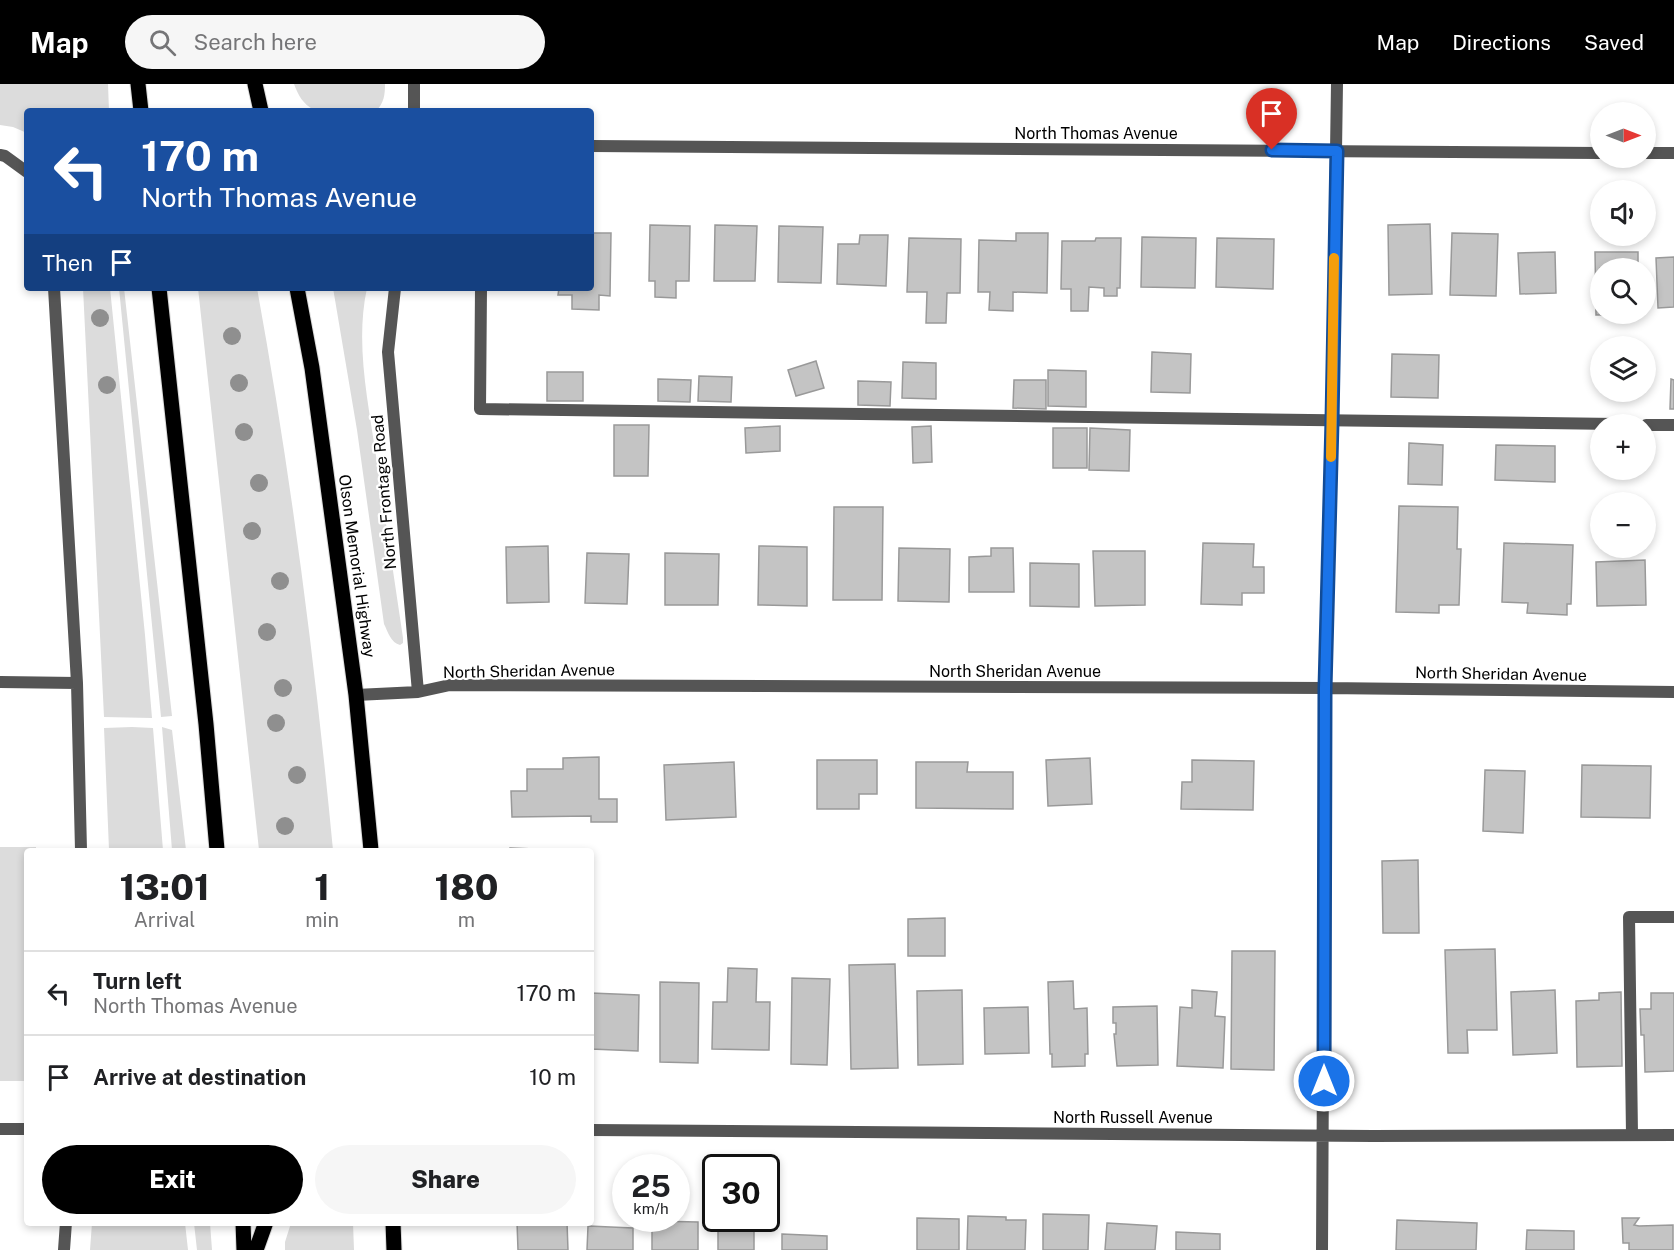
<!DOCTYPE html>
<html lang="en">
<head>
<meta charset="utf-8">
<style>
  :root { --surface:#fff; --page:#f6f6f6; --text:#202124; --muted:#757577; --line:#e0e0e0; --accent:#000 }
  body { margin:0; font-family:"Public Sans",sans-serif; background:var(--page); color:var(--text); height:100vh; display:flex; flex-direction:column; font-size:22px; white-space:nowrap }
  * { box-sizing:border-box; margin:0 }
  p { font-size:20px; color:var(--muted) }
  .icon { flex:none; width:33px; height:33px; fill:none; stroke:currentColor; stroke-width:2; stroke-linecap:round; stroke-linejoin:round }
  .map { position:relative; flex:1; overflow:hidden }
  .panel { position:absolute; left:24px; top:764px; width:570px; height:378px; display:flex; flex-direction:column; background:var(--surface); border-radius:6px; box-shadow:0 3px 9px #0003 }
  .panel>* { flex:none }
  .guide { position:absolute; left:24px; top:24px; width:570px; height:183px; border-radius:6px; box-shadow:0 3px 9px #0003; background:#1a4fa0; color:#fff; overflow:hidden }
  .needle { width:39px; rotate:90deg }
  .fabs { position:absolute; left:1590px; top:18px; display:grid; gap:12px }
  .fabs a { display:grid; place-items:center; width:66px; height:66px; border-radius:50%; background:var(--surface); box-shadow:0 3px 9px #0003; font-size:30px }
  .speed { position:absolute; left:612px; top:1070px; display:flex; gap:12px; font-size:30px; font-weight:700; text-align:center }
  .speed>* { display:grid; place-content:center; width:78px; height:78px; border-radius:50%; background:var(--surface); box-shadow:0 3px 9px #0003; line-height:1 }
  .speed small { font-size:15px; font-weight:400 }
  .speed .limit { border:3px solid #111; border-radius:9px; background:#fff; color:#111 }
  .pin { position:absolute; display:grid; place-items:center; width:51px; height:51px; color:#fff; margin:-62px -26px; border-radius:50% 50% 50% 0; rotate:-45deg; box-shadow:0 0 6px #0007 }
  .pin .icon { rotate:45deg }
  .me { position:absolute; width:66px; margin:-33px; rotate:0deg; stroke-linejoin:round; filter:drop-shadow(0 0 4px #0008) }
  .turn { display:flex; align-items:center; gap:21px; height:126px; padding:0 18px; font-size:27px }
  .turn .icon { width:78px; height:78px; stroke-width:2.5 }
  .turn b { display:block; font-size:42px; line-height:51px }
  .then { display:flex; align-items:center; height:57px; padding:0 18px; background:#0003; gap:12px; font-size:22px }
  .eta { display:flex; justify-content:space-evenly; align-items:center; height:102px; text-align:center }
  .eta b { font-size:36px; font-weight:800; line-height:42px }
  .cta { display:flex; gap:12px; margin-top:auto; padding:12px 18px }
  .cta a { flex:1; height:69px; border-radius:36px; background:var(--accent); color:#fff; font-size:24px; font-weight:800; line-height:69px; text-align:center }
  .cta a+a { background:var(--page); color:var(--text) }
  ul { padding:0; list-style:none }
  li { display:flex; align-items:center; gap:18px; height:84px; padding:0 18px; border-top:2px solid var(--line) }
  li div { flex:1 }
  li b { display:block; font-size:22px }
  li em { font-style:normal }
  header { display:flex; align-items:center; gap:36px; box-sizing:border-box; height:84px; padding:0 30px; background:var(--accent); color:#fff }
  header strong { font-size:28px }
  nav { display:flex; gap:33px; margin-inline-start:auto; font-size:21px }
  .search { width:420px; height:54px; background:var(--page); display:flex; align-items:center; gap:15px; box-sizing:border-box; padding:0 21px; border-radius:33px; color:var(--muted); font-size:22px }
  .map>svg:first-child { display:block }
  .green { fill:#dcdcdc }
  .building { fill:#c4c4c4; stroke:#999; stroke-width:1.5 }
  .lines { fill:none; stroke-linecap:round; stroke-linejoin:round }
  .primary-casing { stroke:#dbdbdb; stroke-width:17 }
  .lane { stroke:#555; stroke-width:12 }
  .street { stroke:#555; stroke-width:12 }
  .primary { stroke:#000; stroke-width:15 }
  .tree { fill:#8f8f8f }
  .route-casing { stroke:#114b97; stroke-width:15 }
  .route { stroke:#1a73e8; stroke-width:10 }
  .slow { stroke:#f59e0b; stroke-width:10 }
  .labels { text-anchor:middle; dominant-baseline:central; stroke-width:4.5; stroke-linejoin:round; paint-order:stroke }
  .street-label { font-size:16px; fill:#000; stroke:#fff }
</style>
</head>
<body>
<header>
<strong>Map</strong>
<div class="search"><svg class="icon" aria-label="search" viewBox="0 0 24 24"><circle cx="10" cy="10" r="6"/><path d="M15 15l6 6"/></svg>Search here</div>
<nav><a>Map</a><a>Directions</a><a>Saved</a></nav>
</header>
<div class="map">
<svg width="1674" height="1166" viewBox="0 0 1674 1166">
  <rect width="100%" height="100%" fill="#fff"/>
  <path class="green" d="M0,0H108L109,27H27V49L13,43L0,41Z
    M294,0H385C385,11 384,19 376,27C365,27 321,29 314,26C303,20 298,11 294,0Z
    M83,204H110L145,551L152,634L104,633Z
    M119,204H124L172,632L161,633Z
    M198,204H257C291,391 315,578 333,766H259Z
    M333,204H367C355,259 368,317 376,372C385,433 394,493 403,554V559L400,561C391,559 388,548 384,540L357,346Z
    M132,643L153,644L163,766H109L104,644Z
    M162,643L172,646L186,766H172Z
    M0,763H36V766H27V997H0Z
    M92,1139H185L188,1166H90Z
    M194,1139H210L212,1166H197Z
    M291,1139H353L354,1166H285V1158Z"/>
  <path class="building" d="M1430,140L1432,210L1389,211L1388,141Z
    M650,141L690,142L689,197H676V214L655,213V197H649Z
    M715,141L757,142L755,197H714Z
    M779,142L823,143L821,199L778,198Z
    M591,149H611L610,212L599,211V226L572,225V211H558L559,204H591Z
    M1016,149H1048L1047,209L1013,208V227L989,226L990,208H978L979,156L1016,157Z
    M1452,149L1498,150L1496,212L1450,211Z
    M860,151H888L886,202L837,200L838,160H859Z
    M1142,153L1196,154L1195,204L1141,203Z
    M909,154L961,155L960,209H947L946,239H926L927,208H907Z
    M1096,154H1121L1120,204H1117V212H1104V204L1089,203L1088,227H1071V205H1061L1062,157H1095Z
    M1217,154L1274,155L1273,205L1216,203Z
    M1555,168L1556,209L1520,210L1518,169Z
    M1595,168H1638V184H1600V230H1639L1596,231Z
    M1674,173V223L1658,224L1656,174Z
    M1152,268L1191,270L1190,309L1151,308Z
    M1392,270L1439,271L1438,314L1391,313Z
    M816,277L824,304L796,312L788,286Z
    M903,278L936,279V315L902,314Z
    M1048,286L1086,287V323L1048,322Z
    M547,288H583V317H547Z
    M699,292L732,293L731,318L698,317Z
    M658,295L691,296L690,318L658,317Z
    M1671,295L1674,296V325H1670Z
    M1014,296H1046V325L1013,324Z
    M858,297L891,298L890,322L858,321Z
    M614,341H649L648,392H614Z
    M780,342V367L746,369L745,344Z
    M931,342L932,378L913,379L912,343Z
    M1053,344H1087V384H1053Z
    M1090,344L1130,346L1129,387L1089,386Z
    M1409,359L1443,361L1442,401L1408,400Z
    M1496,361L1555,362V398L1495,396Z
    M1399,422L1458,423L1457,465H1461L1459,521H1439V529L1396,528Z
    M834,423H883L882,516H833Z
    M1203,459L1254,460L1253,483H1264V509H1242V521L1201,520Z
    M1504,459L1573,461L1571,520H1567V531L1527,529L1528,519L1502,518Z
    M548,462L549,518L507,519L506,463Z
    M759,462L807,463V522L758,521Z
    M899,464L950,465L949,518L898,517Z
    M991,464H1013L1014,508H969V473L991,472Z
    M1093,467H1145V521L1095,522Z
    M587,469L629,470L627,520L585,519Z
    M665,469L719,470L718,521H665Z
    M1645,476L1646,521L1597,522L1596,478Z
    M1030,479L1079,480V523L1030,522Z
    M599,673V715H617V738H591V732L512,733L511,707H527V685H563V674Z
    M1090,674L1092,720L1048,722L1046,676Z
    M817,676H877V710H859V725H817Z
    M1192,676L1254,677L1253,726L1181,725L1182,698H1192Z
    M734,678L736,733L666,736L664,681Z
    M916,678H968L967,688H1013V725L916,724Z
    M1582,681L1651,682L1650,734L1581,733Z
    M1485,686L1525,687L1523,749L1483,747Z
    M510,764L561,766H510Z
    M1418,776L1419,849H1383L1382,777Z
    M945,834V872H908V835Z
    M1495,865L1497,946H1467L1468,969H1448L1445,866Z
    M1232,867H1275L1274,986L1231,985Z
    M895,880L898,984L851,985L849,881Z
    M728,884L757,885L756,918H770L769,966L712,965L713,918H727Z
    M792,894L830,895L827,981L791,980Z
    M1073,897L1074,925L1087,924L1088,970H1085V982L1052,983V970H1050L1048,898Z
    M660,898L699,899L698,979L660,978Z
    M962,906L963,980L918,981L917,907Z
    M1192,906L1217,908L1215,932L1225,933L1223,984L1177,982L1180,923L1192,924Z
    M1555,906L1557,969L1513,971L1511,908Z
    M1621,908L1622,982L1577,983L1576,917L1599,916V909Z
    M591,909L639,911L638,967L591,965Z
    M1651,909H1674V987L1645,988L1644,951H1641L1640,925H1651Z
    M1157,922L1158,981L1117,982L1114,950H1116V939H1113V923Z
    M1028,923L1029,969L985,970L984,924Z
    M1043,1130L1089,1131L1088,1166H1043Z
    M968,1132L1006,1133V1136H1026L1025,1166H967Z
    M718,1134H754V1166H718Z
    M917,1134L959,1135V1166H917Z
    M1622,1134H1639L1634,1141L1639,1142L1673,1141V1166H1629V1159H1623Z
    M1397,1136L1477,1139L1476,1166H1396Z
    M652,1137L698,1138V1166H652Z
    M517,1138H567L568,1166H518Z
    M1107,1139L1157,1142L1155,1166H1105Z
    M588,1142L633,1144V1166H587Z
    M1527,1146L1574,1147V1166H1526Z
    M1176,1148L1220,1150V1166H1176Z
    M782,1150L827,1152V1166H782Z"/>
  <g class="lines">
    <g class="primary-casing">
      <path id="primary" d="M138,0L141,27
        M255,0L261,27
        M159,204L206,640L217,766
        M297,204L312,284L356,611L371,766
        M243,1138L244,1166
        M393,1138L394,1166
        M256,1166L266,1138"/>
    </g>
    <path class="lane" d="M481,204L480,325L1617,340
      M1646,341H1674
      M1632,1050L1629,833H1674"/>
    <path class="street" d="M414,27V0
      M591,62L1600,69
      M1646,69H1674
      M0,71L5,72L27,88
      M54,204L77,599L81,766
      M395,204L388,268L418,608
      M0,598L77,599
      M356,611L418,608L450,601L1325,604L1674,608
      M0,1045H27
      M591,1046L1373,1052L1674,1051
      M64,1166L66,1138
      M1322,1166L1325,604L1332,337L1337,0"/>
    <use href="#primary" class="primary"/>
  </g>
  <g class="tree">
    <circle cx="100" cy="234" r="9"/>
    <circle cx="232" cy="252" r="9"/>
    <circle cx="239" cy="299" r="9"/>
    <circle cx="107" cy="301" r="9"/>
    <circle cx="244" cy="348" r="9"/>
    <circle cx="259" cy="399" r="9"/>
    <circle cx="252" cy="447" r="9"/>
    <circle cx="280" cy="497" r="9"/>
    <circle cx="267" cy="548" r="9"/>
    <circle cx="283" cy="604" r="9"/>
    <circle cx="276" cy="639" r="9"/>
    <circle cx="297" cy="691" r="9"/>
    <circle cx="285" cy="742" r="9"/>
  </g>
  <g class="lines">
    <g class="route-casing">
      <path id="route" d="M1272,66L1337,67L1332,337L1325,604L1324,997"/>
    </g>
    <use href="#route" class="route"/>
    <path class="slow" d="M1331,373L1334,174"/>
  </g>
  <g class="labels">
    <g class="street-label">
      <text x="1096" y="49">North Thomas Avenue</text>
      <text transform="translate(384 408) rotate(-95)">North Frontage Road</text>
      <text transform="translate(357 482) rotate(82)">Olson Memorial Highway</text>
      <text transform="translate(529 587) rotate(-1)">North Sheridan Avenue</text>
      <text x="1015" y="587">North Sheridan Avenue</text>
      <text transform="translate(1501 590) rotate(1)">North Sheridan Avenue</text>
      <text x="1133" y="1033">North Russell Avenue</text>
    </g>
  </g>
</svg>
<div class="fabs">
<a><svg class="needle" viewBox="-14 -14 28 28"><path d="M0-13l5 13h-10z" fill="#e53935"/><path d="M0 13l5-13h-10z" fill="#757577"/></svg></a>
<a><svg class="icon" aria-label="sound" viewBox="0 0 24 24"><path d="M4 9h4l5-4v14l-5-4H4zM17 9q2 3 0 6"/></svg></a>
<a><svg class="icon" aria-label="search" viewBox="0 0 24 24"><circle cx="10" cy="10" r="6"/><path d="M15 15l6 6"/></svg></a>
<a><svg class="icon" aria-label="layers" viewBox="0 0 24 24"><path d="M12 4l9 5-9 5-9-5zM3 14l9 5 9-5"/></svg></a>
<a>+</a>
<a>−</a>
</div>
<div class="speed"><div>25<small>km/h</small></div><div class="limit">30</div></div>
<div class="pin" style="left:1272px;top:66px;background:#d93025"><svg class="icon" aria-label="arrive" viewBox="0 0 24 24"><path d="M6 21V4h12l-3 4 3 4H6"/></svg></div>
<svg class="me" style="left:1324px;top:997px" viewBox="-20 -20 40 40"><circle r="17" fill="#1a73e8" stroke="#fff" stroke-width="3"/><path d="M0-11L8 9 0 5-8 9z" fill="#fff"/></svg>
<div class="guide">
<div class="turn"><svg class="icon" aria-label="left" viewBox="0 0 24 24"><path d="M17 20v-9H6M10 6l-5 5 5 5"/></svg><div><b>170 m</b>North Thomas Avenue</div></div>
<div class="then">Then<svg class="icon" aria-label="arrive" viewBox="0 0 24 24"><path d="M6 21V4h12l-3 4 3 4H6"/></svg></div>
</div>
<section class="panel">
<div class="eta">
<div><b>13:01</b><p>Arrival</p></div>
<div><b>1</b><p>min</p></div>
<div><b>180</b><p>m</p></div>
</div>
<ul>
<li><svg class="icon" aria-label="left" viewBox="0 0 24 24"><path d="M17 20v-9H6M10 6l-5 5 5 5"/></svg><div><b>Turn left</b><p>North Thomas Avenue</p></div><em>170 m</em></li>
<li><svg class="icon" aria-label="arrive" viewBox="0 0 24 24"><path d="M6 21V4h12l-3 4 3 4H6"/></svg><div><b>Arrive at destination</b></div><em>10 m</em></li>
</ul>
<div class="cta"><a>Exit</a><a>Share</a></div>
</section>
</div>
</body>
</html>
